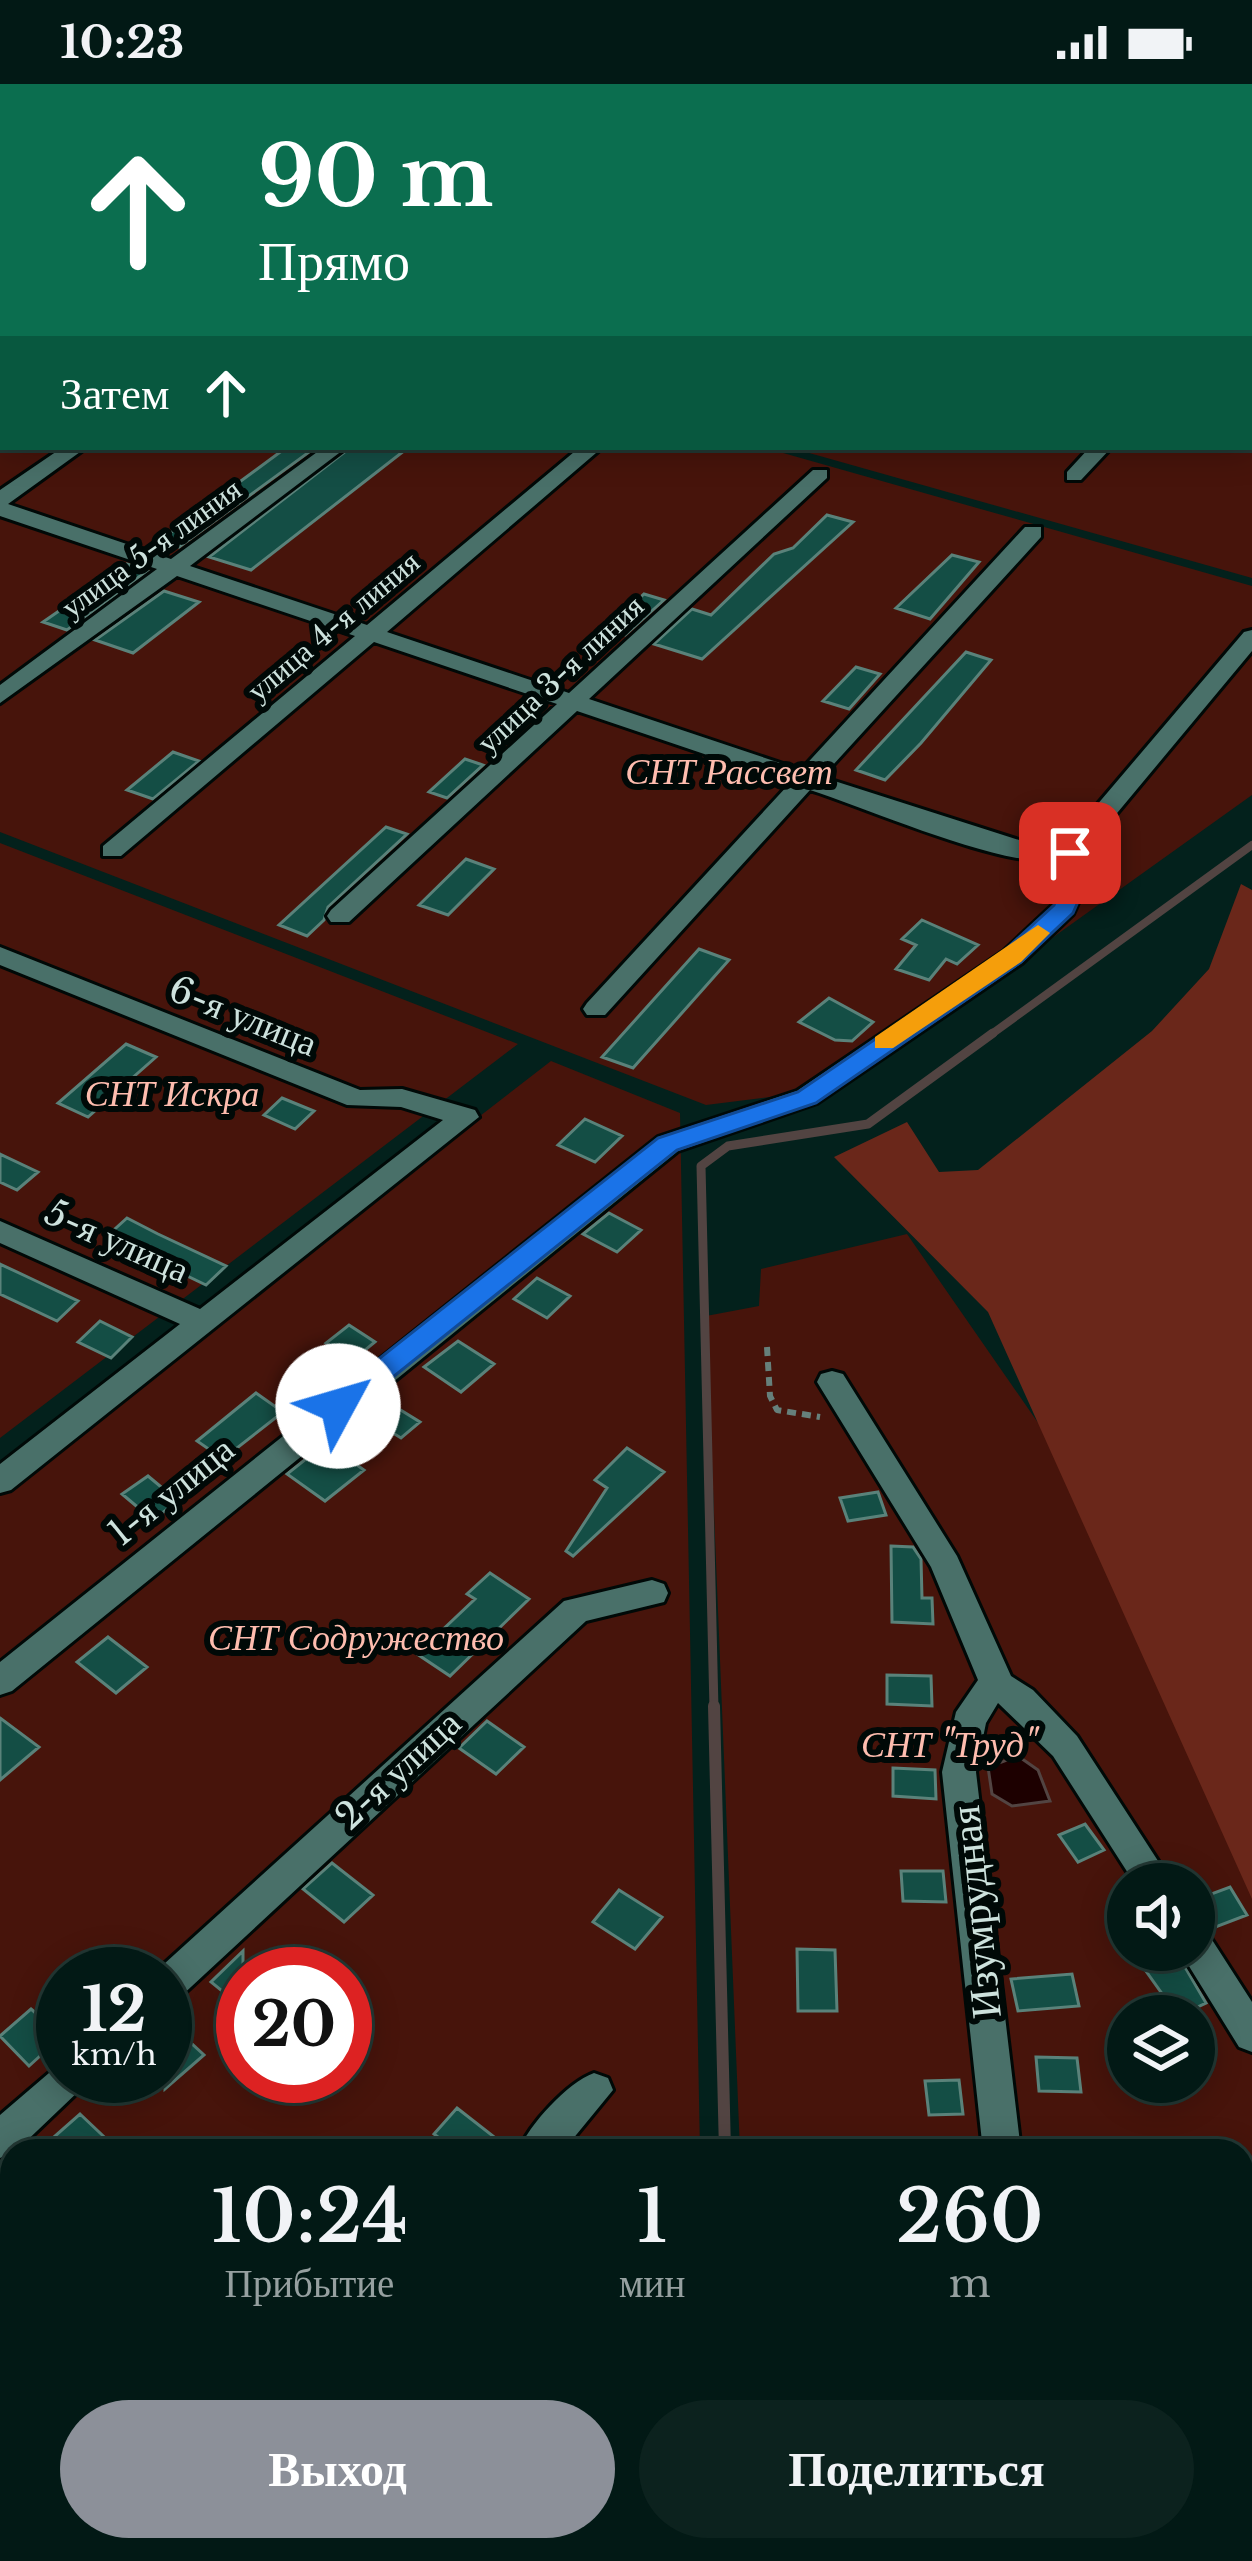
<!DOCTYPE html>
<html lang="ru">
<head>
<meta charset="utf-8">
<style>
  :root { --surface:#021915; --page:#0c221e; --text:#f1f3f6; --muted:#96a0a0; --line:#233834; --accent:#8c9099 }
  body { margin:0; font-family:"Libre Baskerville",serif; background:var(--page); color:var(--text); height:100vh; display:flex; flex-direction:column; font-size:45px; white-space:nowrap }
  * { box-sizing:border-box; margin:0 }
  p { font-size:39px; color:var(--muted) }
  .icon { flex:none; width:66px; height:66px; fill:none; stroke:currentColor; stroke-width:2; stroke-linecap:round; stroke-linejoin:round }
  .map { position:relative; flex:1; overflow:hidden }
  .sheet { position:absolute; left:0px; top:2055px; width:1254px; height:423px; display:flex; flex-direction:column; background:var(--surface); border-radius:36px 36px 0 0; box-shadow:0 6px 30px #0003,0 0 0 3px var(--line) }
  .sheet>* { flex:none }
  .banner { position:absolute; left:0px; top:0px; width:1254px; height:366px; box-shadow:0 6px 30px #0003,0 0 0 3px var(--line); background:#0b6e4f; color:#fff; overflow:hidden }
  .buttons { position:absolute; left:1107px; top:1779px; display:grid; gap:24px }
  .buttons a { display:grid; place-items:center; width:108px; height:108px; border-radius:50%; background:var(--surface); box-shadow:0 6px 30px #0003,0 0 0 3px var(--line); font-size:60px }
  .speed { position:absolute; left:36px; top:1863px; display:flex; gap:24px; font-size:60px; font-weight:700; text-align:center }
  .speed>* { display:grid; place-content:center; width:156px; height:156px; border-radius:50%; background:var(--surface); box-shadow:0 6px 30px #0003,0 0 0 3px var(--line); line-height:1 }
  .speed small { font-size:30px; font-weight:400 }
  .speed .limit { border:18px solid #d22; background:#fff; color:#111 }
  .pin { position:absolute; display:grid; place-items:center; width:102px; height:102px; color:#fff; margin:-51px; border-radius:24px; box-shadow:0 6px 18px #0006 }
  .me { position:absolute; width:132px; margin:-66px; rotate:51deg; stroke-linejoin:round; filter:drop-shadow(0 0 9px #0008) }
  .turn { display:flex; align-items:center; gap:42px; height:252px; padding:0 60px; font-size:54px }
  .turn .icon { width:156px; height:156px; stroke-width:2.5 }
  .turn b { display:block; font-size:84px; line-height:102px }
  .then { display:flex; align-items:center; height:114px; padding:0 60px; background:#0003; gap:24px; font-size:45px }
  .eta { display:flex; justify-content:space-evenly; align-items:center; height:204px; text-align:center }
  .eta b { font-size:72px; font-weight:600; line-height:84px }
  .primary-button { display:flex; gap:24px; margin-top:auto; padding:24px 60px }
  .primary-button a { flex:1; height:138px; border-radius:72px; background:var(--accent); color:#fff; font-size:48px; font-weight:600; line-height:138px; text-align:center }
  .primary-button a+a { background:var(--page); color:var(--text) }
  .status { display:flex; justify-content:space-between; align-items:center; height:84px; padding:0 60px; background:var(--surface); direction:ltr }
  .status svg { height:33px; fill:currentColor }
  .map>svg:first-child { display:block }
  .green { fill:#47140b; fill-rule:evenodd }
  .forest { fill:#6a271a }
  .water { fill:#1d0000; stroke:#524442; stroke-width:3 }
  .lines { fill:none; stroke-linecap:round; stroke-linejoin:round }
  .stream-far2 { stroke:#524442; stroke-width:8 }
  .stream-far1 { stroke:#524442; stroke-width:9 }
  .stream { stroke:#524442; stroke-width:12 }
  .building { fill:#144e45; stroke:#5a827a; stroke-width:3 }
  .minor-casing { stroke:#000907; stroke-width:6 }
  .path-far1 { stroke:#66807b; stroke-width:4.5; stroke-dasharray:6 4.5; stroke-linecap:butt }
  .path { stroke:#66807b; stroke-width:6; stroke-dasharray:9 6; stroke-linecap:butt }
  .minor { fill:#497069; fill-rule:evenodd }
  .route { fill:#1a73e8; stroke:#114b97; stroke-width:3 }
  .slow { fill:#f59e0b }
  .labels { text-anchor:middle; dominant-baseline:central; stroke-width:12; stroke-linejoin:round; paint-order:stroke }
  .far-street-label { font-size:30px; fill:#cde2dd; stroke:#000907 }
  .park-label { font-size:36px; font-style:italic; fill:#febdaf; stroke:#000907 }
  .street-label { font-size:36px; fill:#cde2dd; stroke:#000907 }
  .near-street-label { font-size:42px; fill:#cde2dd; stroke:#000907 }
</style>
</head>
<body>
<div class="status"><b>10:23</b><svg viewBox="0 0 49 12"><path d="M0 12V9h3v3zM5 12V6h3v6zM10 12V3h3v9zM15 12V0h3v12zM26 1h20v11H26zM47 4h2v5h-2z"/></svg></div>
<div class="map">
<svg width="1252" height="2477" viewBox="0 0 1252 2477">
  <rect width="100%" height="100%" fill="#03211c"/>
  <path class="green" d="M0,0H767L779,3H3V141Z
    M1252,116V494L788,363H1251Z
    M0,146L3,363H762L1252,502V711L842,1004L706,1021L0,748Z
    M0,759L518,960L0,1354Z
    M551,977L680,1029L700,2067H12V2466H708V2477H0V1404ZM63,1890H165V1992H63ZM243,1890H345V1992H243Z
    M907,1150L1084,1405L1252,1808V2477H757L756,2466H1242V2067H740L706,1232L759,1222L761,1185ZM1128,1800H1194V1866H1128ZM1128,1932H1194V1998H1128Z"/>
  <path class="forest" d="M1241,800L1252,806V1815L988,1228L834,1073L907,1038L939,1088L978,1086L1152,947L1209,885Z"/>
  <path class="water" d="M1018,1672L1038,1686L1050,1717L1012,1722L992,1710L988,1683Z"/>
  <g class="lines">
    <path class="stream-far2" d="M989,952L1252,761"/>
    <path class="stream-far1" d="M714,1625L701,1082L728,1062L868,1040L993,949"/>
    <path class="stream" d="M714,1622L725,2067
      M735,2466V2477"/>
  </g>
  <path class="building" d="M287,363H316L179,463L167,460L164,468L151,463Z
    M351,363H409L251,486L209,473Z
    M827,431L853,438L702,575L654,560L692,525L711,531L774,470L793,464Z
    M952,471L979,478L930,535L896,524Z
    M127,480L147,487L67,546L43,538Z
    M164,507L199,518L133,569L95,556Z
    M644,510L664,516L625,551L606,545Z
    M966,568L991,576L921,659L885,696L856,686Z
    M856,583L880,590L849,625L823,617Z
    M173,668L199,677L153,715L127,706Z
    M465,675L483,681L447,714L429,708Z
    M386,743L407,750L328,823L324,836L307,852L279,841Z
    M466,775L494,785L448,831L419,821Z
    M922,836L978,861L957,880L946,875L929,896L896,885L916,861L902,855Z
    M699,865L729,876L633,984L602,973Z
    M829,914L873,938L852,957L835,956L799,938Z
    M126,960L156,973L88,1033L58,1019Z
    M282,1014L314,1027L295,1045L264,1031Z
    M585,1035L622,1052L595,1078L558,1061Z
    M0,1070L38,1088L17,1106L0,1098Z
    M609,1129L641,1146L617,1168L583,1150Z
    M127,1134L158,1150L226,1182L206,1201L106,1153Z
    M0,1180L34,1196L78,1217L57,1237L0,1210Z
    M537,1194L570,1212L547,1234L514,1215Z
    M100,1237L132,1253L111,1274L78,1258Z
    M349,1241L375,1258L353,1276L326,1259Z
    M458,1257L494,1280L461,1308L424,1283Z
    M256,1309L283,1328L223,1375L197,1357Z
    M386,1317L420,1338L401,1354L367,1333Z
    M326,1359L364,1386L325,1417L287,1390Z
    M627,1364L664,1388L573,1472L566,1467L607,1404L595,1396Z
    M148,1392L178,1417L153,1436L122,1410Z
    M878,1408L886,1431L848,1437L840,1414Z
    M891,1462L913,1463L921,1475L922,1514H932L933,1540L892,1538Z
    M490,1489L529,1515L450,1592L417,1570L475,1515L467,1510Z
    M108,1553L147,1583L116,1609L77,1578Z
    M887,1591L931,1592L932,1622L887,1620Z
    M0,1634L39,1663L0,1696Z
    M487,1637L524,1663L496,1690L459,1664Z
    M893,1684L935,1686L936,1715L893,1712Z
    M1085,1740L1104,1766L1078,1778L1059,1751Z
    M332,1779L373,1811L344,1838L303,1805Z
    M901,1787H943L946,1818L903,1817Z
    M1230,1803L1247,1831L1213,1844L1195,1816Z
    M619,1806L662,1833L635,1865L593,1838Z
    M797,1865L835,1866L837,1927H798Z
    M1131,1866H1175L1206,1919L1178,1932Z
    M243,1867V1924L211,1898Z
    M1072,1890L1079,1922L1018,1927L1011,1895Z
    M31,1925L62,1952L29,1982L0,1952Z
    M165,1935L204,1971L165,2005Z
    M1036,1973L1077,1974L1081,2008L1039,2007Z
    M959,1996L963,2030L929,2031L925,1997Z
    M457,2024L512,2067H456L434,2050Z
    M80,2030L119,2067H38Z"/>
  <g class="lines">
    <g class="minor-casing">
      <path id="minor" d="M0,0H14L0,8Z
        M60,0H85L87,3H62Z
        M371,0H397L399,3H373Z
        M1251,212L1252,213V225L1251,224Z
        M3,250V262L0,263V251Z
        M1251,305H1252V317H1251Z
        M63,363H87L8,420L171,475L324,363H347L190,482L367,541L580,363H603L387,548L569,609L813,386H827V394L589,615L801,686L1025,443H1041V453L822,693L1044,764L1062,762L1244,548L1252,546V567L1083,770L1092,788L1073,830L1022,879L817,1019L678,1067L12,1607L0,1611V1578L658,1053L797,1007L1004,867L1053,821L1066,788L1061,777C1002,784 872,726 810,706L605,931H587L583,925L587,919L790,699L577,627L349,838H331L327,832L331,826L557,620L374,558L121,772H103V762L355,552L177,492L0,619V601L157,485L0,432V406Z
        M1090,363H1112L1081,396H1067V388Z
        M0,863L360,1006L402,1005L475,1026L479,1033L11,1406L0,1409V1380L180,1240L0,1159V1137L200,1225L443,1036L401,1023L347,1021L0,881Z
        M832,1287L843,1290L957,1472L1011,1592L1033,1606L1077,1652L1173,1800H1135L1053,1672L998,1619L986,1639L976,1688L1021,2067H983L942,1688L956,1628L978,1596L931,1483L817,1298L821,1290Z
        M652,1496L664,1500L668,1509L664,1518L586,1537L178,1915L165,1919V1890H153L564,1517Z
        M1194,1843L1207,1848L1252,1918V1968L1239,1963L1179,1866H1194Z
        M63,1977V1992H88L82,2004L16,2067L0,2074V2031Z
        M594,1989L608,1994L613,2006L563,2067H518C530,2040 567,1999 594,1989Z
        M139,2466H189L184,2477H134Z
        M1026,2466H1070L1072,2477H1028Z"/>
    </g>
    <path class="path-far1" d="M754,0L766,3
      M926,0L939,3"/>
    <path class="path" d="M767,1263L770,1312L777,1326L820,1333"/>
    <use href="#minor" class="minor"/>
  </g>
  <path class="route" d="M1070,762L1078,764L1091,788L1073,829L1021,878L816,1019L677,1066L348,1329H328V1315L658,1054L798,1008L1004,867L1054,821L1068,788L1059,769Z"/>
  <path class="slow" d="M1038,841L1050,849L1021,878L893,964H875V953Z"/>
  <g class="labels">
    <g class="far-street-label">
      <text transform="translate(151 464) rotate(-36)">улица 5-я линия</text>
      <text transform="translate(333 542) rotate(-40)">улица 4-я линия</text>
      <text transform="translate(560 590) rotate(-43)">улица 3-я линия</text>
    </g>
    <g class="park-label">
      <text x="729" y="687">СНТ Рассвет</text>
      <text x="172" y="1009">СНТ Искра</text>
      <text x="356" y="1553">СНТ Содружество</text>
      <text x="949" y="1660">СНТ "Труд"</text>
    </g>
    <g class="street-label">
      <text transform="translate(243 932) rotate(22)">6-я улица</text>
      <text transform="translate(117 1157) rotate(24)">5-я улица</text>
      <text transform="translate(171 1407) rotate(-39)">1-я улица</text>
      <text transform="translate(398 1686) rotate(-43)">2-я улица</text>
    </g>
    <g class="near-street-label">
      <text transform="translate(975 1828) rotate(-96)">Изумрудная</text>
    </g>
  </g>
</svg>
<div class="buttons">
<a><svg class="icon" aria-label="sound" viewBox="0 0 24 24"><path d="M4 9h4l5-4v14l-5-4H4zM17 9q2 3 0 6"/></svg></a>
<a><svg class="icon" aria-label="layers" viewBox="0 0 24 24"><path d="M12 4l9 5-9 5-9-5zM3 14l9 5 9-5"/></svg></a>
</div>
<div class="speed"><div>12<small>km/h</small></div><div class="limit">20</div></div>
<div class="pin" style="left:1070px;top:769px;background:#d93025"><svg class="icon" aria-label="arrive" viewBox="0 0 24 24"><path d="M6 21V4h12l-3 4 3 4H6"/></svg></div>
<svg class="me" style="left:338px;top:1322px" viewBox="-20 -20 40 40"><circle r="19" fill="#fff"/><path d="M0-13L10 11 0 6-10 11z" fill="#1a73e8"/></svg>
<div class="banner">
<div class="turn"><svg class="icon" aria-label="ahead" viewBox="0 0 24 24"><path d="M12 20V5M6 11l6-6 6 6"/></svg><div><b>90 m</b>Прямо</div></div>
<div class="then">Затем<svg class="icon" aria-label="ahead" viewBox="0 0 24 24"><path d="M12 20V5M6 11l6-6 6 6"/></svg></div>
</div>
<section class="sheet">
<div class="eta">
<div><b>10:24</b><p>Прибытие</p></div>
<div><b>1</b><p>мин</p></div>
<div><b>260</b><p>m</p></div>
</div>
<div class="primary-button"><a>Выход</a><a>Поделиться</a></div>
</section>
</div>
</body>
</html>
